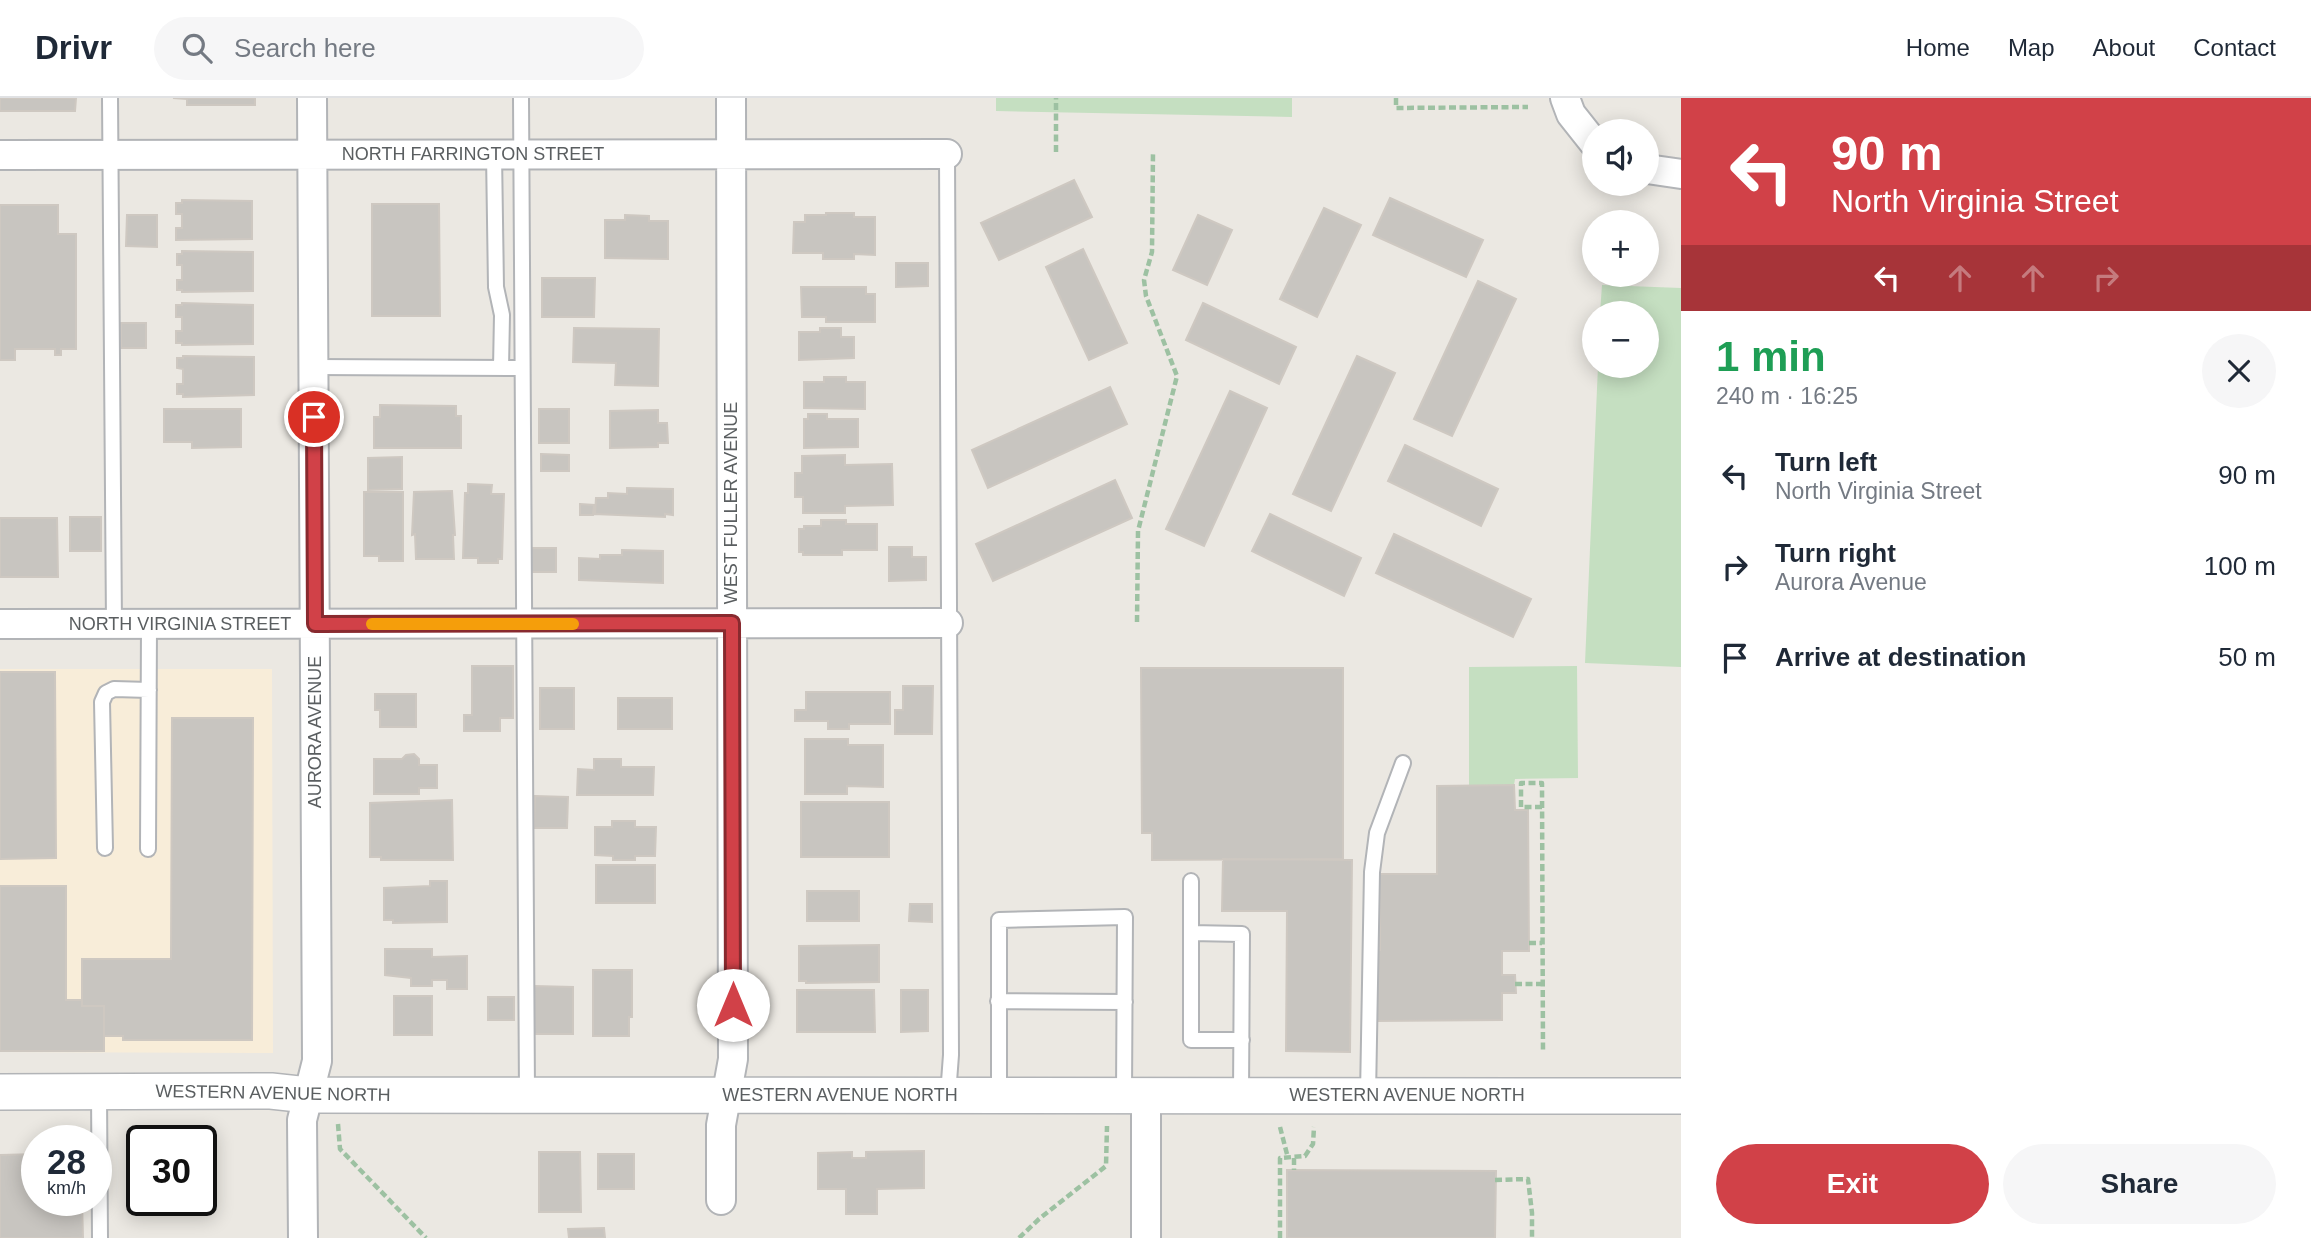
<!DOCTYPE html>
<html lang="en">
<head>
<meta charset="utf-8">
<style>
  :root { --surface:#fff; --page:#f6f6f7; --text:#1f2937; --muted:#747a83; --line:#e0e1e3; --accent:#d14148 }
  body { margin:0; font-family:Arial,sans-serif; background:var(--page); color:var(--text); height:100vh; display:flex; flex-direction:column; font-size:26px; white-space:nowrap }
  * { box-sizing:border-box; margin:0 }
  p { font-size:23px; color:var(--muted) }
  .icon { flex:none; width:38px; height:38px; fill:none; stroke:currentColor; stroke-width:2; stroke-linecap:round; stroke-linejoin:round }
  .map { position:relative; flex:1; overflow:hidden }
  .side { display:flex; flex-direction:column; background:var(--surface); width:630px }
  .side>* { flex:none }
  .top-card { background:#d14148; color:#fff; overflow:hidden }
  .fabs { position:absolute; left:1582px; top:21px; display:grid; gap:14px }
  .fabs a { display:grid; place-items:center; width:77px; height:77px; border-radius:50%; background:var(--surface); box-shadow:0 4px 18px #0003; font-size:35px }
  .speed { position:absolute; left:21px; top:1027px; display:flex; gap:14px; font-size:35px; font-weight:700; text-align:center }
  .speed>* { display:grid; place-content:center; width:91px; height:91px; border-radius:50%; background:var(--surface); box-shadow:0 4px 18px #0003; line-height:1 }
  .speed small { font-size:18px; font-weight:400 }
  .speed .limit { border:4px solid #111; border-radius:10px; background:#fff; color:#111 }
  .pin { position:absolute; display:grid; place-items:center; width:60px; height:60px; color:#fff; margin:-30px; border:4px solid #fff; border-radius:50%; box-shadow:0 2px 7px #0007 }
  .me { position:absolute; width:77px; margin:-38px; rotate:0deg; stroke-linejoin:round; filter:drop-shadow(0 0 5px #0008) }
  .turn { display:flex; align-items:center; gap:24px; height:147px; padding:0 35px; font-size:32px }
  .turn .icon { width:91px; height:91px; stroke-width:2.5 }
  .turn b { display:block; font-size:49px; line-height:60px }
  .lanes { display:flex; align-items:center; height:66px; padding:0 35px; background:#0003; justify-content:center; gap:35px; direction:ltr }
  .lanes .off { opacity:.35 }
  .round { display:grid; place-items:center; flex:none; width:74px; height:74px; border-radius:37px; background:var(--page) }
  .summary { display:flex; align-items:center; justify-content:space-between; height:119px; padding:0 35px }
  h1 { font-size:42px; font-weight:700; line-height:52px; color:#1e9e55 }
  .primary-button { display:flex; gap:14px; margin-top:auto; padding:14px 35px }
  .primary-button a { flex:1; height:80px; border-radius:42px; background:var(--accent); color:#fff; font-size:28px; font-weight:700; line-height:80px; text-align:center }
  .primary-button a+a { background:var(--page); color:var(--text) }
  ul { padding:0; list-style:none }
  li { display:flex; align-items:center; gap:21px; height:91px; padding:0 35px }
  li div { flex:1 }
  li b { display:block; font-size:26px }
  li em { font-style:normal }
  header { display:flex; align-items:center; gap:42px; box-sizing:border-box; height:98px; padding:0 35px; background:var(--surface); border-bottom:2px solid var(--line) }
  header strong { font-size:33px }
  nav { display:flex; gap:38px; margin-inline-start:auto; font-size:24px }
  .search { width:490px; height:63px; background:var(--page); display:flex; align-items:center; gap:18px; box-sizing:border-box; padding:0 24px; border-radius:38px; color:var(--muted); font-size:26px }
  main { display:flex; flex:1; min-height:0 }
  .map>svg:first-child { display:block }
  .commercial { fill:#f8edd9 }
  .green { fill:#c5dfc1 }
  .building { fill:#c8c5c0; stroke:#cec8c1; stroke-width:2 }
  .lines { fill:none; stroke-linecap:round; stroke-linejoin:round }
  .service-casing { stroke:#b2b4b7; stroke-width:18 }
  .minor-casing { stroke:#b2b4b7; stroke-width:32 }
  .tertiary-casing { stroke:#b2b4b7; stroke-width:38 }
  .path { stroke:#9dc1a2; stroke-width:4.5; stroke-dasharray:7 3.5; stroke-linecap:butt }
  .service { stroke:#fff; stroke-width:14 }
  .minor { stroke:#fff; stroke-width:28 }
  .tertiary { stroke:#fff; stroke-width:35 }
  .route-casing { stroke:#882a2f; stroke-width:18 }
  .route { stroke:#d14148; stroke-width:12 }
  .slow { stroke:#f59e0b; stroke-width:12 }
  .labels { text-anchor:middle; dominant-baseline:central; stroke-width:5; stroke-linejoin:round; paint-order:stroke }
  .street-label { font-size:18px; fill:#5a5e60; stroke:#fff }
</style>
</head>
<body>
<header>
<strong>Drivr</strong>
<div class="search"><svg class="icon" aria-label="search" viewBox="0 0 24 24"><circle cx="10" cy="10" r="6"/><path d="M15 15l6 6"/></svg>Search here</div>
<nav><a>Home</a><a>Map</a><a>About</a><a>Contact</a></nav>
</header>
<main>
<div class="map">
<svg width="1681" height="1140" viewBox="0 0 1681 1140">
  <rect width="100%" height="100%" fill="#ebe8e2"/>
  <path class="commercial" d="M0,571H272L273,955L0,954Z"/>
  <path class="green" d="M996,0H1292V19L996,13Z
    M1602,187L1681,190V569L1585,565L1598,268H1647V215H1600Z
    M1577,568L1578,680L1515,681L1514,687L1469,688V569Z"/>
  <path class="building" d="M0,0H76L75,13H0Z
    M173,0H255V7H187V1Z
    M1074,82L1092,119L999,162L981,125Z
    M1390,100L1483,142L1466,179L1373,137Z
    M182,102L252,103V141L176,142V130H182V116H176V105H182Z
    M372,106H439L440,218H372Z
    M0,107H58V136H76V251H61V257H55V251H15V262H0Z
    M1324,110L1361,127L1317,219L1280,201Z
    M826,115H854V119H875V157L854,156V161H823V155H793L794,124H805V117H826Z
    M127,117H157V149L126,148Z
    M625,117L649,118V123H668V161L605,160V122H625Z
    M1198,117L1232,132L1207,187L1173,172Z
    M1083,151L1127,245L1089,262L1046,169Z
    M182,153L253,154V193L182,194V192H177V182H182V167H177V156H182Z
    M896,165H928V188L896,189Z
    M542,180H595L594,219H542Z
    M1478,183L1516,201L1452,338L1414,321Z
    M801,189H866V196H875V224H826V219H802Z
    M182,205L253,207V246L182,247V245H176V233H182V219H176V207H182Z
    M1203,205L1296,249L1279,286L1186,242Z
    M121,225H146V250H121Z
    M574,230L659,231L658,288L615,287L616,265L573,264Z
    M820,230H841V239H854V260L799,262V234H820Z
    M183,258L254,259V297L183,299V296H177V286H183V271L177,270V260H183Z
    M1357,258L1395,275L1331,413L1293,396Z
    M824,279H846V284H865V311L804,310V284H824Z
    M1110,289L1127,326L988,390L972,352Z
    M1230,293L1267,310L1204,448L1166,431Z
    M380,307L456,308V318H461V350H374V319H380Z
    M164,311H241V349L192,350V344H164Z
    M539,311H569V345H539Z
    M658,312V325H667L668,345H658V349L610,350V313Z
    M808,316H827V321H858V349L804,350V321H808Z
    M1405,347L1498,391L1481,428L1388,383Z
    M541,356L569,357V373H541Z
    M845,357V367L892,366L893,407L845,408V415H803V399H795V375H802V358Z
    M402,359V391L368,392V360Z
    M1115,382L1132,420L993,483L976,446Z
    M468,386L492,387L491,396H504L502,461H498V465H478V460H463L465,395H468Z
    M627,390L673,391V417L665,416V419L595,416L596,400H608V395L627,396Z
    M452,393L455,437H453L454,461H416L415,436L412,437L414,394Z
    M364,394H403V463H379V458H364Z
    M580,406L594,407L593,417H580Z
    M1270,416L1361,460L1344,498L1252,453Z
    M70,419H101V453H70Z
    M0,420H57L58,479H0Z
    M821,422H846V426H877V452H842V457H803V454H799V431H804V428H821Z
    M1394,436L1531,501L1513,539L1376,475Z
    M889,449H912V459H926V482L889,483Z
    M531,450H556V474H531Z
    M622,452L663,453V485L579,482V460L600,461V457H622Z
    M472,568H513V620H500V633H464V617H472Z
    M1141,570H1343V761L1152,762V735H1142Z
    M0,574H55L56,760L0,761Z
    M903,588H933L932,636H895V612H903Z
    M540,590H574V631H540Z
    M806,594H890V626H849V631H828V623H795V612H806Z
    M375,596H416V629H380V612H375Z
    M618,600H672V631H618Z
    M172,620H253L252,942H123V938H104V908H82V861H171Z
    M805,641H848V647H883V689L847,688V696H805Z
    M414,656L419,661V667H437V690H419V696H374V661H402L406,657Z
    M594,661H621V669H654L653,697H577L578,671L594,672Z
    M1514,687L1515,712H1528L1529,853H1502V877H1515L1516,895H1502V922L1375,923V852H1380V776H1437V688Z
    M535,698L568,699L567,730H534Z
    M452,702L453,762H381V759H370V705Z
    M801,704H889V759H801Z
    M612,723H635V729H656L655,758H635V762H613V758L595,757V729H612Z
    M1223,761L1352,762L1350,954L1286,953L1287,813H1222Z
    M596,767H655V805H596Z
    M430,783H447V824L393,825V822H384V790L430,788Z
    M0,788H66V902H82V908H104V953H0Z
    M807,793H859V823H807Z
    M910,806H932V824L909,823Z
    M879,847V884L806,885V883H799V848Z
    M385,851H432V859L467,858V891H447V882H432V888H411V880L385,877Z
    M593,872H632V919H629V938H593Z
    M534,888L573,889V936H534Z
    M797,892H874L875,934H797Z
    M901,892H928V933L901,934Z
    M394,898H432V937H394Z
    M488,899H514V922H488Z
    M924,1053V1090L877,1091V1116H846V1091H818V1055L852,1054V1060H866V1054Z
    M539,1054H580L581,1114H539Z
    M37,1056V1102H82L83,1140H0V1057Z
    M598,1056H634V1091H598Z
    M1287,1072L1496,1073L1495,1140H1287Z
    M604,1130L605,1140H569L568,1131Z"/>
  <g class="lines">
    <g class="service-casing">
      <path id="service" d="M110,0L114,527
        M521,0L527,996
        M494,56L496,189L502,217L501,270
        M947,56L951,957L948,997
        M314,269L522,270
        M105,750L102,604L106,595L114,591L149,592
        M148,751L149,527
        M1191,783V942H1242
        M1191,835L1242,836L1241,997
        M998,903L1125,904
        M99,995L100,1140
        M999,997V822L1125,819L1124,997
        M1368,997L1372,774L1377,735L1403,665"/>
    </g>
    <g class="minor-casing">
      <path id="minor" d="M1565,0L1571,16L1594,45
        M0,57L947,56
        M1647,71L1681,76
        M0,526L948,525
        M1146,997V1140
        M721,1102V1027L733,961L731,0
        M303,1140L302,1022L317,963L312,0"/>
    </g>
    <g class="tertiary-casing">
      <path id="tertiary" d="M0,994L271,993L308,997L1681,998"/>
    </g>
    <path class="path" d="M1396,0V10L1528,9
      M1056,54V0
      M1137,524L1138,433L1177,278L1146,198L1144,182L1152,154L1153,54
      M1542,709H1521V685H1542L1543,955
      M1529,845H1542
      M1515,886H1543
      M338,1026L340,1051L426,1140
      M1280,1029L1288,1060
      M1294,1060V1072
      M1495,1082L1528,1081L1532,1115V1140
      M1019,1140L1039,1121L1106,1068L1107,1028
      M1280,1140V1060L1305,1058L1313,1046L1314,1029"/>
    <use href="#service" class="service"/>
    <use href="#minor" class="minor"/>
    <use href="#tertiary" class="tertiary"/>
  </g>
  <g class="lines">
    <g class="route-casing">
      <path id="route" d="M314,319L315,526L732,525L733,907"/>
    </g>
    <use href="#route" class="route"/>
    <path class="slow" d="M372,526H573"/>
  </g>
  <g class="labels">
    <g class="street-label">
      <text x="473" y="56">NORTH FARRINGTON STREET</text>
      <text transform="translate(731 405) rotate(-90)">WEST FULLER AVENUE</text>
      <text x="180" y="526">NORTH VIRGINIA STREET</text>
      <text transform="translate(315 634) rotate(-90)">AURORA AVENUE</text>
      <text transform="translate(273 995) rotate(1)">WESTERN AVENUE NORTH</text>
      <text x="840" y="997">WESTERN AVENUE NORTH</text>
      <text x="1407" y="997">WESTERN AVENUE NORTH</text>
    </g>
  </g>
</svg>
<div class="fabs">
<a><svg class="icon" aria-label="sound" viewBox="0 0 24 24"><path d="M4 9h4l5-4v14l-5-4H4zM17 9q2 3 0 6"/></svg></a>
<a>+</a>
<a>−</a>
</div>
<div class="speed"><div>28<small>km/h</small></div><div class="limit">30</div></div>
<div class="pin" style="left:314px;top:319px;background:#d93025"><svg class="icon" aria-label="arrive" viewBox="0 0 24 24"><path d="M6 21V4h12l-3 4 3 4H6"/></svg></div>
<svg class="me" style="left:733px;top:907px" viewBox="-20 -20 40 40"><circle r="19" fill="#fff"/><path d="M0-13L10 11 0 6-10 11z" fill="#d14148"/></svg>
</div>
<section class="side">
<div class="top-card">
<div class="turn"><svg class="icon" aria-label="left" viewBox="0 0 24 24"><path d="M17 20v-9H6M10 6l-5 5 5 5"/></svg><div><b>90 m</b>North Virginia Street</div></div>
<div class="lanes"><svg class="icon" aria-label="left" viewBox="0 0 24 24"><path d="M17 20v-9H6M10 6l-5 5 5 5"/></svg><svg class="icon off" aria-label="ahead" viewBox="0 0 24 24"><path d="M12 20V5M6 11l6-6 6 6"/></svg><svg class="icon off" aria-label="ahead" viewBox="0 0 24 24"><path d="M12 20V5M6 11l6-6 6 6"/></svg><svg class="icon off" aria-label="right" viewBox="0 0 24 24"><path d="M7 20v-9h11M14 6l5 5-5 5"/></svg></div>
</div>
<div class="summary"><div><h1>1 min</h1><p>240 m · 16:25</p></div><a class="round"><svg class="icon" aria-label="close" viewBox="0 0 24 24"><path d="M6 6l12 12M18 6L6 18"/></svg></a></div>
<ul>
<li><svg class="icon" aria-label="left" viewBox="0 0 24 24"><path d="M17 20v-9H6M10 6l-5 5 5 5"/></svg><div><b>Turn left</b><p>North Virginia Street</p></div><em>90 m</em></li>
<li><svg class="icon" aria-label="right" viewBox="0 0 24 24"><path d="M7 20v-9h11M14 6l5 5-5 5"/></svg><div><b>Turn right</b><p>Aurora Avenue</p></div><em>100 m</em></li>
<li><svg class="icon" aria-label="arrive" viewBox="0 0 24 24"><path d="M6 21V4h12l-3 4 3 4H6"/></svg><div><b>Arrive at destination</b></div><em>50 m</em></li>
</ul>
<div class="primary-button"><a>Exit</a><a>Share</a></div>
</section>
</main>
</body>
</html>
